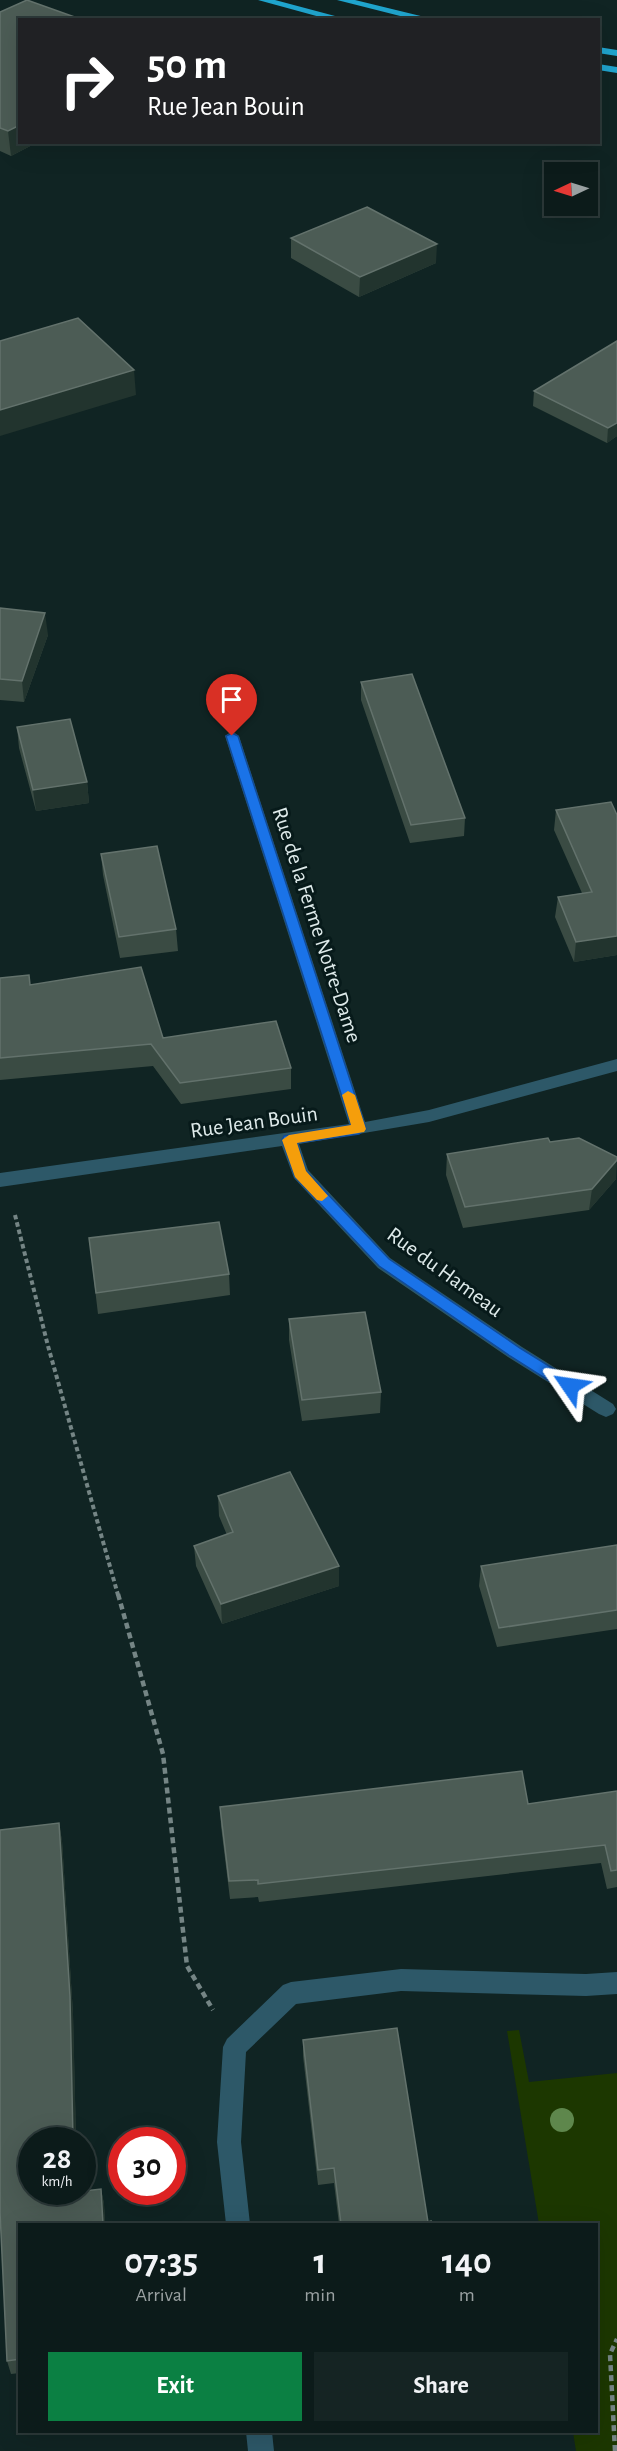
<!DOCTYPE html>
<html lang="en">
<head>
<meta charset="utf-8">
<style>
  :root { --surface:#0c1b1a; --page:#152423; --text:#f1f3f6; --muted:#9aa1a2; --line:#2c3939; --accent:#0b8043 }
  body { margin:0; font-family:"Alegreya Sans",sans-serif; background:var(--page); color:var(--text); height:100vh; display:flex; flex-direction:column; font-size:22px; white-space:nowrap }
  * { box-sizing:border-box; margin:0 }
  p { font-size:20px; color:var(--muted) }
  .icon { flex:none; width:33px; height:33px; fill:none; stroke:currentColor; stroke-width:2; stroke-linecap:round; stroke-linejoin:round }
  .map { position:relative; flex:1; overflow:hidden }
  .side { position:absolute; left:18px; top:2223px; width:580px; height:210px; display:flex; flex-direction:column; background:var(--surface); border-radius:0px; box-shadow:0 6px 24px #0002,0 0 0 2px var(--line) }
  .side>* { flex:none }
  .top-card { position:absolute; left:18px; top:18px; width:582px; height:126px; border-radius:0px; box-shadow:0 6px 24px #0002,0 0 0 2px var(--line); background:#202124; color:#fff; overflow:hidden }
  .needle { width:39px; rotate:266deg }
  .tools { position:absolute; left:544px; top:162px; display:grid; gap:12px }
  .tools a { display:grid; place-items:center; width:54px; height:54px; border-radius:0px; background:var(--surface); box-shadow:0 6px 24px #0002,0 0 0 2px var(--line); font-size:30px }
  .speed { position:absolute; left:18px; top:2127px; display:flex; gap:12px; font-size:30px; font-weight:700; text-align:center }
  .speed>* { display:grid; place-content:center; width:78px; height:78px; border-radius:50%; background:var(--surface); box-shadow:0 6px 24px #0002,0 0 0 2px var(--line); line-height:1 }
  .speed small { font-size:15px; font-weight:400 }
  .speed .limit { border:9px solid #d22; background:#fff; color:#111 }
  .pin { position:absolute; display:grid; place-items:center; width:51px; height:51px; color:#fff; margin:-62px -26px; border-radius:50% 50% 50% 0; rotate:-45deg; box-shadow:0 0 6px #0007 }
  .pin .icon { rotate:45deg }
  .me { position:absolute; width:66px; margin:-33px; rotate:302deg; stroke-linejoin:round; filter:drop-shadow(0 0 4px #0008) }
  .turn { display:flex; align-items:center; gap:21px; height:126px; padding:0 30px; font-size:27px }
  .turn .icon { width:78px; height:78px; stroke-width:2.5 }
  .turn b { display:block; font-size:42px; line-height:51px }
  .eta { display:flex; justify-content:space-evenly; align-items:center; height:102px; text-align:center }
  .eta b { font-size:36px; font-weight:600; line-height:42px }
  .action { display:flex; gap:12px; margin-top:auto; padding:12px 30px }
  .action a { flex:1; height:69px; border-radius:0px; background:var(--accent); color:#fff; font-size:24px; font-weight:600; line-height:69px; text-align:center }
  .action a+a { background:var(--page); color:var(--text) }
  .map>svg:first-child { display:block }
  .green { fill:#1c3700 }
  .lines { fill:none; stroke-linecap:round; stroke-linejoin:round }
  .path-far1 { stroke:#758585; stroke-width:4; stroke-dasharray:4.5 3; stroke-linecap:butt }
  .path { stroke:#758585; stroke-width:4.5; stroke-dasharray:6 4; stroke-linecap:butt }
  .street { fill:#2d5868; fill-rule:evenodd }
  .highway { fill:#20a5ce; fill-rule:evenodd }
  .tree { fill:#5e874c }
  .wall { fill:#3a4b43 }
  .shaded-wall { fill:#22342e }
  .building { fill:#4c5c55; stroke:#63726c; stroke-width:1.5 }
  .route { fill:#1a73e8; stroke:#114b97; stroke-width:1.5 }
  .slow { fill:#f59e0b }
  .labels { text-anchor:middle; dominant-baseline:central; stroke-width:6; stroke-linejoin:round; paint-order:stroke }
  .street-label { font-size:22px; fill:#deeaea; stroke:#071a1a }
</style>
</head>
<body>
<div class="map">
<svg width="617" height="2451" viewBox="0 0 617 2451">
  <rect width="100%" height="100%" fill="#102423"/>
  <path class="green" d="M519,2030L529,2082L617,2073V2451H576L573,2432H597V2224H539L507,2031Z"/>
  <g class="lines">
    <path class="path-far1" d="M15,1215L48,1346L118,1595"/>
    <path class="path" d="M118,1594L163,1754L187,1966L213,2010
      M615,2451L610,2354L617,2339"/>
    <path class="street" d="M232,731L239,736L365,1122L429,1110L617,1059V1071L429,1122L299,1144L308,1170L390,1258L522,1347L613,1404L616,1409L613,1414L606,1417L599,1414L508,1357L378,1268L294,1178L282,1146L0,1187V1173L349,1124L225,736Z
      M401,1969L586,1974L617,1972V1994L586,1996L401,1991L296,2004L246,2052L241,2142L250,2224H226L217,2142L223,2047L227,2039L283,1985L291,1982Z
      M246,2432H272L274,2451H248Z"/>
    <path class="highway" d="M258,0H275L350,20H331Z
      M337,0H355L437,20H416Z
      M598,47L617,50V56L598,53Z
      M598,64L617,67V73L598,70Z"/>
  </g>
  <circle class="tree" cx="562" cy="2120" r="12"/>
  <path class="wall" d="M0,12L20,142H38L11,156L0,151Z
    M291,238L436,263L359,297L291,258Z
    M617,341V436L607,443L533,406L534,391Z
    M0,608L48,635L24,702L0,700Z
    M361,682L465,818L464,836L410,843L361,700Z
    M17,727L87,782L89,803L36,811L19,748Z
    M556,810L617,815V955L574,962L555,917L558,897L582,893L554,830Z
    M101,854L176,929L178,951L120,958L103,875Z
    M0,978L31,985L163,1038L291,1068V1089L181,1104L153,1066L0,1080Z
    M550,1142L616,1179L589,1210L463,1228L446,1175L447,1154Z
    M89,1238L229,1274L230,1295L98,1314Z
    M289,1319L381,1392L380,1413L302,1421L289,1340Z
    M218,1496L339,1586L222,1624L196,1566L194,1546L227,1535L219,1516Z
    M617,1545V1629L497,1647L479,1586L481,1566Z
    M617,1791V1887L607,1889L601,1863L259,1902L258,1897L230,1899L221,1826L220,1807L528,1804Z
    M59,1823L62,1841L73,2014L76,2140H32V2192H82L101,2189L104,2204L105,2224H20V2373L11,2374L7,2361L0,2212V1830Z
    M303,2040L428,2222L431,2224H339L334,2183L318,2185L303,2056Z"/>
  <path class="shaded-wall" d="M20,125V142H38L11,156L8,131Z
    M437,244L436,263L359,297L360,277Z
    M134,370L136,395L0,436V410Z
    M617,423V436L607,443L608,428Z
    M45,613L48,635L24,702L22,681Z
    M87,782L89,803L36,811L33,790Z
    M617,936V955L574,962L576,942Z
    M617,1160L616,1179L589,1210L592,1189Z
    M339,1566V1586L222,1624L221,1604Z
    M59,1823L62,1841L73,2014L76,2140H73Z
    M101,2189L104,2204L105,2224H103Z"/>
  <path class="building" d="M27,0L83,20H20V125L8,131L0,128V12Z
    M367,207L437,244L360,277L291,238Z
    M78,318L134,370L0,410V341Z
    M617,341V423L608,428L534,391Z
    M0,608L45,613L22,681L0,679Z
    M412,674L465,818L411,825L361,682Z
    M70,719L87,782L33,790L17,727Z
    M611,802L617,815V936L576,942L558,897L592,892L556,810Z
    M157,846L176,929L119,937L101,854Z
    M141,967L163,1038L276,1021L291,1068L180,1083L151,1044L0,1058V978L29,975L30,985Z
    M548,1138L550,1142L579,1138L617,1157V1160L592,1189L465,1207L447,1154Z
    M219,1222L229,1274L96,1293L89,1238Z
    M365,1312L381,1392L302,1400L289,1319Z
    M290,1472L339,1566L221,1604L194,1546L233,1532L218,1496Z
    M617,1545V1610L499,1628L481,1566Z
    M522,1771L528,1804L617,1791V1870L611,1871L605,1845L258,1884V1880L229,1881L220,1807Z
    M59,1823L70,1997L73,2140H32V2192H75L101,2189L103,2224H20V2359L7,2361L0,2212V1830Z
    M397,2028L428,2222L431,2221V2224H341L334,2168L318,2170L303,2040Z"/>
  <path class="route" d="M232,733L238,736L366,1129L359,1134L297,1143L306,1171L389,1259L520,1348L575,1382L577,1386L575,1391H565L510,1356L379,1266L295,1177L282,1140L284,1136L351,1125L226,736Z"/>
  <path class="slow" d="M348,1091L355,1095L366,1129L364,1132L297,1143L306,1171L328,1196L322,1201L317,1200L295,1177L282,1140L289,1135L351,1125L342,1095Z"/>
  <g class="labels">
    <g class="street-label">
      <text transform="translate(317 925) rotate(72)">Rue de la Ferme Notre-Dame</text>
      <text transform="translate(254 1122) rotate(-8)">Rue Jean Bouin</text>
      <text transform="translate(445 1272) rotate(36)">Rue du Hameau</text>
    </g>
  </g>
</svg>
<div class="tools">
<a><svg class="needle" viewBox="-14 -14 28 28"><path d="M0-13l5 13h-10z" fill="#e53935"/><path d="M0 13l5-13h-10z" fill="#9aa1a2"/></svg></a>
</div>
<div class="speed"><div>28<small>km/h</small></div><div class="limit">30</div></div>
<div class="pin" style="left:232px;top:736px;background:#d93025"><svg class="icon" aria-label="arrive" viewBox="0 0 24 24"><path d="M6 21V4h12l-3 4 3 4H6"/></svg></div>
<svg class="me" style="left:570px;top:1386px" viewBox="-20 -20 40 40"><path d="M0-17L14 15 0 8-14 15z" fill="#1a73e8" stroke="#fff" stroke-width="4"/></svg>
<div class="top-card">
<div class="turn"><svg class="icon" aria-label="right" viewBox="0 0 24 24"><path d="M7 20v-9h11M14 6l5 5-5 5"/></svg><div><b>50 m</b>Rue Jean Bouin</div></div>
</div>
<section class="side">
<div class="eta">
<div><b>07:35</b><p>Arrival</p></div>
<div><b>1</b><p>min</p></div>
<div><b>140</b><p>m</p></div>
</div>
<div class="action"><a>Exit</a><a>Share</a></div>
</section>
</div>
</body>
</html>
